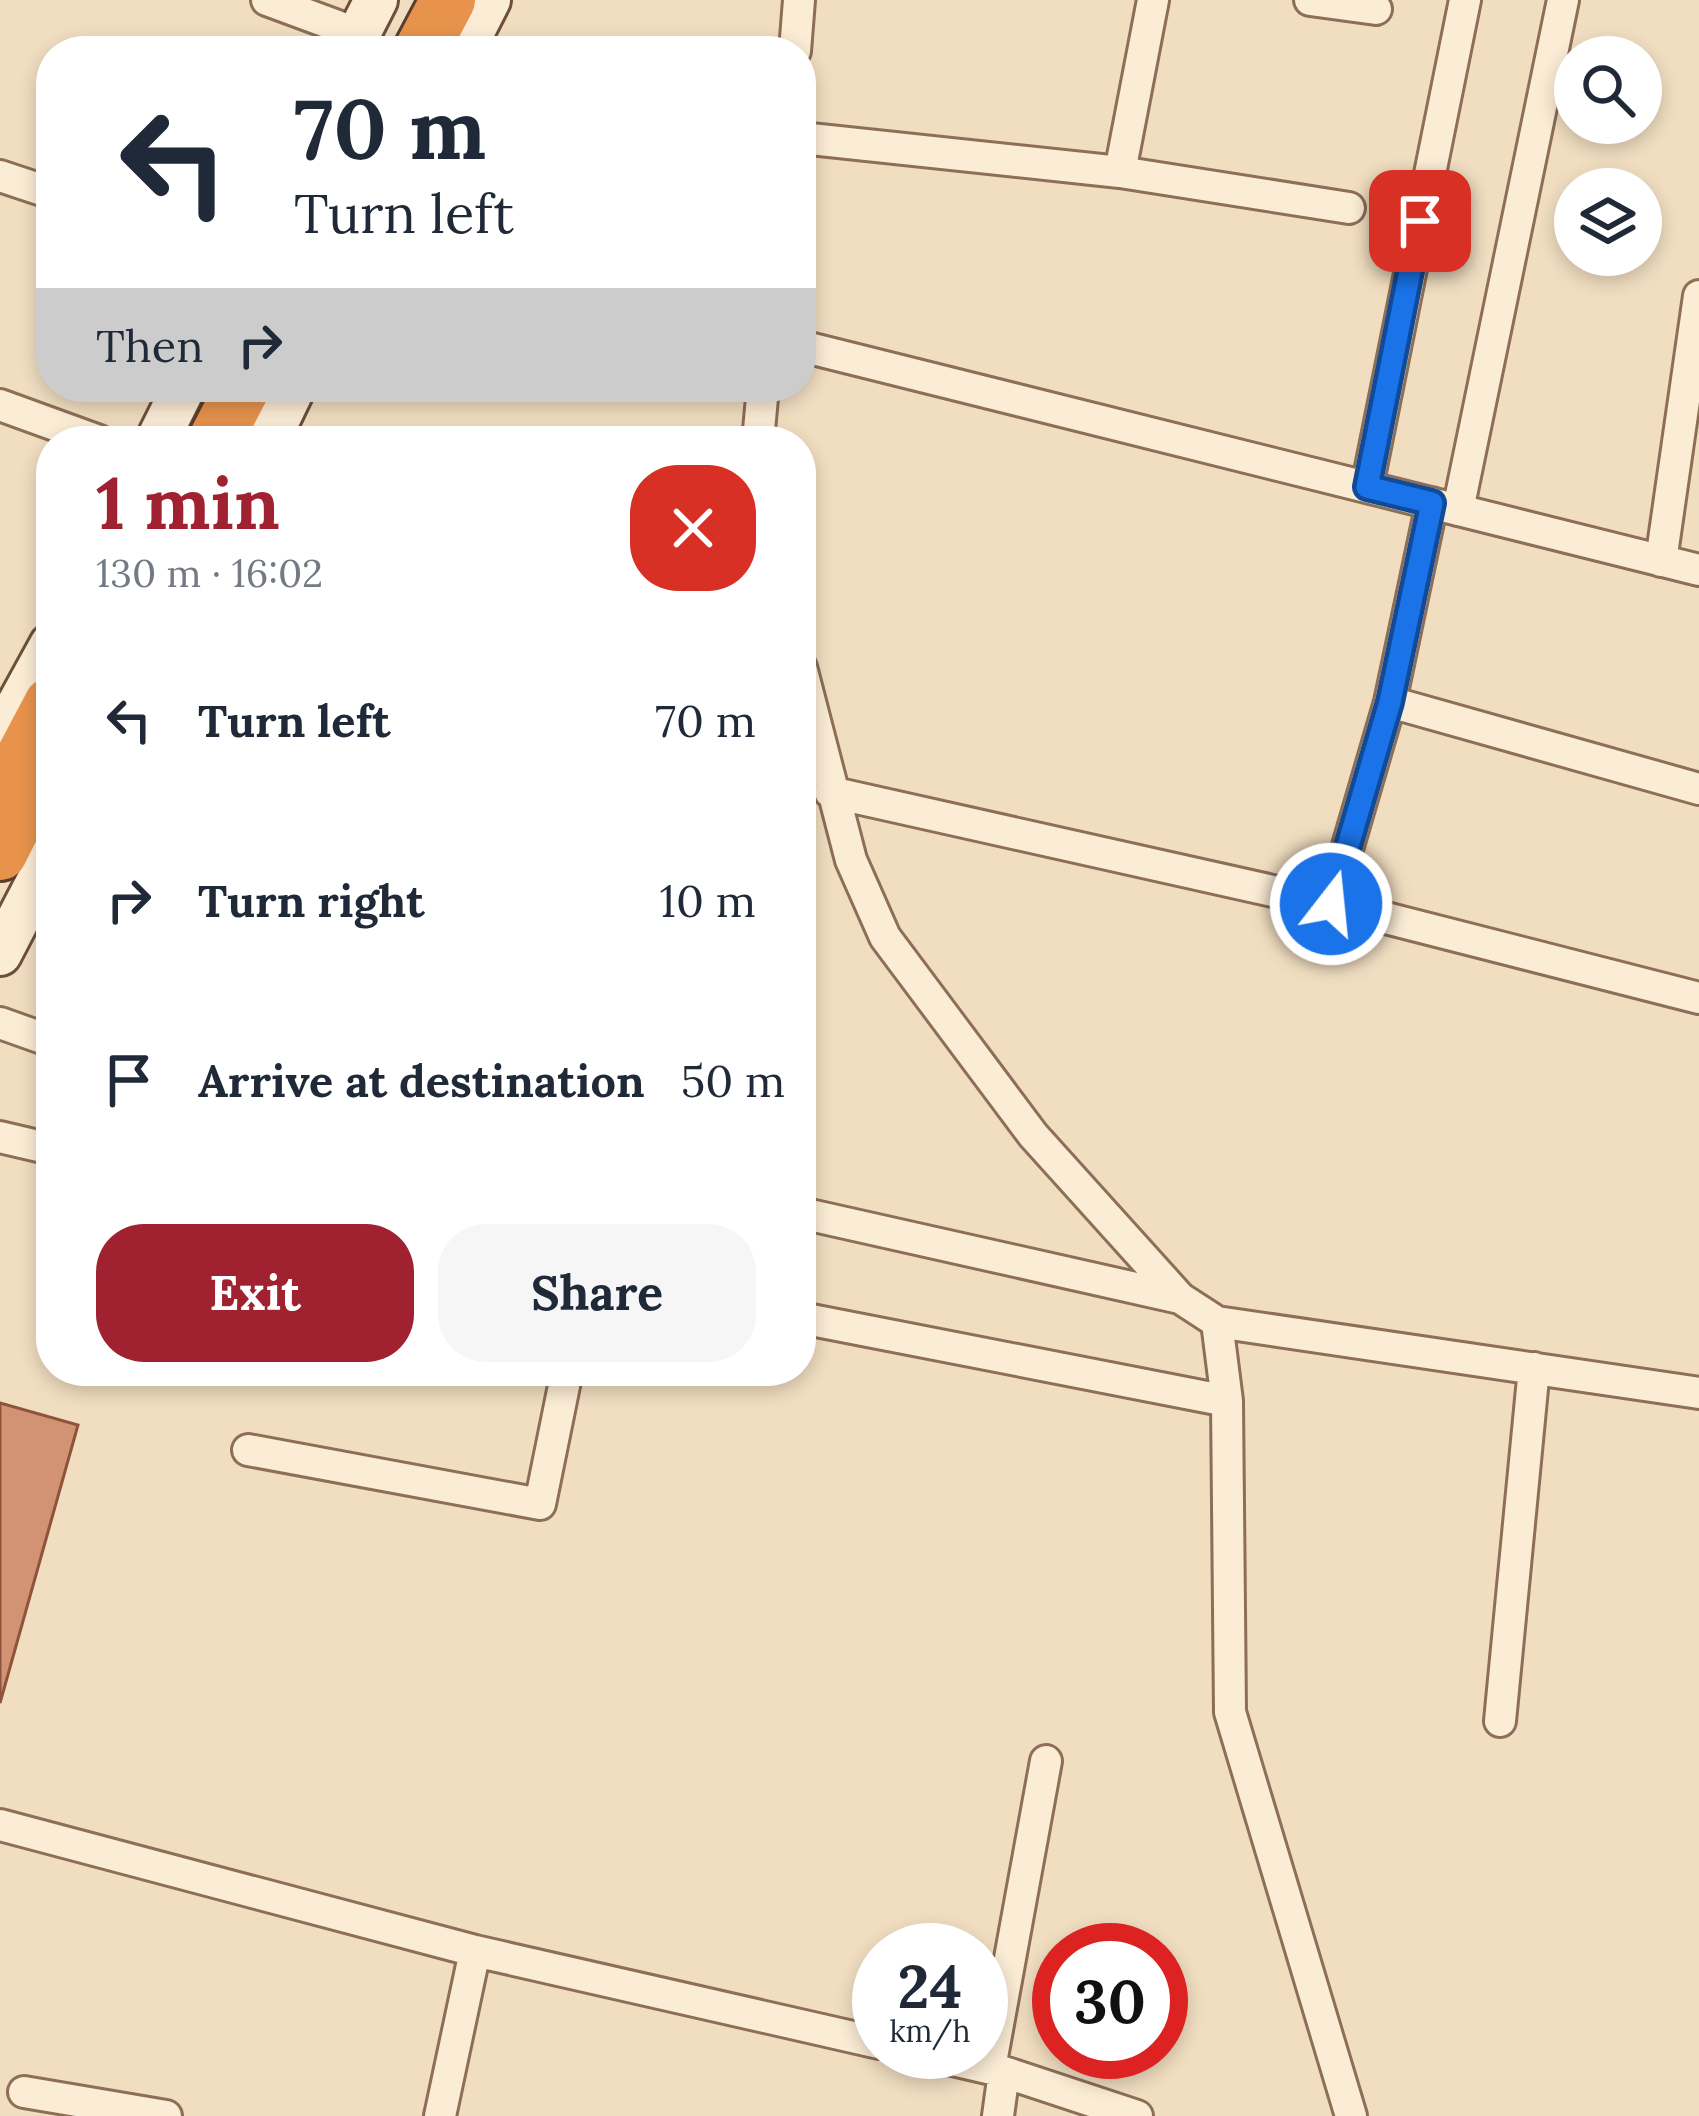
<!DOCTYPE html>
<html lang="en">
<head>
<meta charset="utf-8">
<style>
  :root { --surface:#fff; --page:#f6f6f7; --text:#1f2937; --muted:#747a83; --accent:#a02230 }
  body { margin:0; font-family:Lora,serif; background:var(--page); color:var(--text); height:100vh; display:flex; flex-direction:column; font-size:45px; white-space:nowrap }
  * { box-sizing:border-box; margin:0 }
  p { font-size:39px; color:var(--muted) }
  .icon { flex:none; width:66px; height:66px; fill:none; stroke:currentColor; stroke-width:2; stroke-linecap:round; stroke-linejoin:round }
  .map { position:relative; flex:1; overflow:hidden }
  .drawer { position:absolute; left:36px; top:426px; width:780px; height:960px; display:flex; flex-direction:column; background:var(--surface); border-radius:48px; box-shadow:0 6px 18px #0003 }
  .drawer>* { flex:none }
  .top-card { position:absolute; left:36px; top:36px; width:780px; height:366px; border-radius:48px; box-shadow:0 6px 18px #0003; background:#fff; color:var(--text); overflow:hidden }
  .buttons { position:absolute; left:1554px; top:36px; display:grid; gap:24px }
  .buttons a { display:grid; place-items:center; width:108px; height:108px; border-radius:50%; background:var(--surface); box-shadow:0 6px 18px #0003; font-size:60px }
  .speed { position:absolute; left:852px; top:1923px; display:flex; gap:24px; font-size:60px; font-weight:700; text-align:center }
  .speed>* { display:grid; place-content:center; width:156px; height:156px; border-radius:50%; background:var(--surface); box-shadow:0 6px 18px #0003; line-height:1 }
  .speed small { font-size:30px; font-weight:400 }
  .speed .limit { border:18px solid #d22; background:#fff; color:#111 }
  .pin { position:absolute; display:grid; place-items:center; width:102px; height:102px; color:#fff; margin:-51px; border-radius:24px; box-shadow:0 6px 18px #0006 }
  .me { position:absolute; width:132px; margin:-66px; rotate:16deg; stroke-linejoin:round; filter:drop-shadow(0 0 9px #0008) }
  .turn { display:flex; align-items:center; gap:42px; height:252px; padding:0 60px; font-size:54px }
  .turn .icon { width:156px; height:156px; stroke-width:2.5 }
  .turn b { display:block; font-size:84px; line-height:102px }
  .then { display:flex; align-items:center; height:114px; padding:0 60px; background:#0003; gap:24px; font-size:45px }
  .round { display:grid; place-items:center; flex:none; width:126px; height:126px; border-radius:48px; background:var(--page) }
  .head { display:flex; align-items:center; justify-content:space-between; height:204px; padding:0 60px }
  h1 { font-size:72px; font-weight:700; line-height:90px; color:var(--accent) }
  .action { display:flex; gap:24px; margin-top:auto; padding:24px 60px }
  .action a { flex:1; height:138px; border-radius:48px; background:var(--accent); color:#fff; font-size:48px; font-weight:700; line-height:138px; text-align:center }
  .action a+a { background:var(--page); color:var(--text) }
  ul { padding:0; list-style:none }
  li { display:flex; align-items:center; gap:36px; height:180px; padding:0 60px }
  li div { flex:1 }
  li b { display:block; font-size:45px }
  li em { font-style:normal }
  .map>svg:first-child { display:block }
  .building { fill:#d29274; stroke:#8e543b; stroke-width:3 }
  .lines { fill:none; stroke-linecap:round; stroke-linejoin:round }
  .street-casing { stroke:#8d6e57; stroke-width:36 }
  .secondary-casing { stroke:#6e4f3a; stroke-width:48 }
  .highway-casing { stroke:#5a3d2c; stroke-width:60 }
  .street { stroke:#fbecd5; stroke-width:30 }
  .secondary { stroke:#fbecd5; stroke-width:42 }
  .highway { stroke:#e7934c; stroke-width:54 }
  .route-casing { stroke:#114b97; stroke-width:30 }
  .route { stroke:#1a73e8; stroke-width:21 }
</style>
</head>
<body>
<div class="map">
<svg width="1699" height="2116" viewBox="0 0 1699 2116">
  <rect width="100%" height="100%" fill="#f1dec1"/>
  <path class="building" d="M0,1403L78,1425L0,1703Z"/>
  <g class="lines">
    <g class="street-casing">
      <path id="street" d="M267,0L359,34
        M1310,0L1376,9
        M795,51L799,0
        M801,138L1120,172L1349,208
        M1120,172L1153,0
        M0,176L51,193
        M801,346L1699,570
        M0,405L99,441
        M758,441L763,387
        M1367,487L1465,0
        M1458,510L1563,0
        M1661,561L1699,296
        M801,667L851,860L885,937L1033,1135L1180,1298L1217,1322L1227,1401L1230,1712L1351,2116
        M1390,702L1699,789
        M830,792L1331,904L1699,998
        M1331,904L1390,702L1432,503
        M0,1023L51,1041
        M0,1137L51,1149
        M801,1213L1180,1298
        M801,1318L1227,1401
        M1217,1322L1699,1393
        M248,1450L540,1504L567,1371
        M1500,1721L1534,1368
        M0,1825L475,1951L879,2043
        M918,2052L1004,2072L1137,2116
        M24,2092L166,2116
        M440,2116L475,1951
        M998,2116L1004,2072L990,2068L1046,1761"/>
    </g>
    <g class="secondary-casing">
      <path id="secondary" d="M350,51L376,0
        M463,51L489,0
        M157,441L184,387
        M268,441L294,387
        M0,738L51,645
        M0,954L51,856"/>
    </g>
    <g class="highway-casing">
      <path id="highway" d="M421,51L448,0
        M215,441L243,387
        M12,778L51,704
        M0,853L51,751"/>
    </g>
    <use href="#street" class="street"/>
    <use href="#secondary" class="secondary"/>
    <use href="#highway" class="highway"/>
  </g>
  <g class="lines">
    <g class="route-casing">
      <path id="route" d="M1331,904L1390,702L1432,503L1367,487L1420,221"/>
    </g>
    <use href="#route" class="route"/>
  </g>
</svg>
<div class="buttons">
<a><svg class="icon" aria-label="search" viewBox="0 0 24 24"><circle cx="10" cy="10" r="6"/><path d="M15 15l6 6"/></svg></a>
<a><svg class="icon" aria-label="layers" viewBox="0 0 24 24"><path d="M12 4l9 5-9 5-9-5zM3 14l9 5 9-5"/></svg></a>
</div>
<div class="speed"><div>24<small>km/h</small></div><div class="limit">30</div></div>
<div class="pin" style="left:1420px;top:221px;background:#d93025"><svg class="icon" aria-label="arrive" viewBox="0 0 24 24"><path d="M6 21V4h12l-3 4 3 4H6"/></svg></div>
<svg class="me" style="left:1331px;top:904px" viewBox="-20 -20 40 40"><circle r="17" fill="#1a73e8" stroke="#fff" stroke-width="3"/><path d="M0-11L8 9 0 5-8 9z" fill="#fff"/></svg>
<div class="top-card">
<div class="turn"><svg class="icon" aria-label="left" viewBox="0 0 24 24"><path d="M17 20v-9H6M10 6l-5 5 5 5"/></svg><div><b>70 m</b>Turn left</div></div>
<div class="then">Then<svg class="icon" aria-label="right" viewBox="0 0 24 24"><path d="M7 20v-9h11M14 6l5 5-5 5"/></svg></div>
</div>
<section class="drawer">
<div class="head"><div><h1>1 min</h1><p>130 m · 16:02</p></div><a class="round" style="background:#d93025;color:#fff"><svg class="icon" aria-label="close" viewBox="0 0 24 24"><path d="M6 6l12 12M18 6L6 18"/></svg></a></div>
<ul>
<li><svg class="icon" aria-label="left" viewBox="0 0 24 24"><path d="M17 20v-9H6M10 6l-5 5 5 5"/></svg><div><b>Turn left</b></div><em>70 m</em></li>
<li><svg class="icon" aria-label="right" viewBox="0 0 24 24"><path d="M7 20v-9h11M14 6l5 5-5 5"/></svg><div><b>Turn right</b></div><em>10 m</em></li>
<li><svg class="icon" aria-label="arrive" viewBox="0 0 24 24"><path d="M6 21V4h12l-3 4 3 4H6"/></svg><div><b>Arrive at destination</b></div><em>50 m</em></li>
</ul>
<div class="action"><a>Exit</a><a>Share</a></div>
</section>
</div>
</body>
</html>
